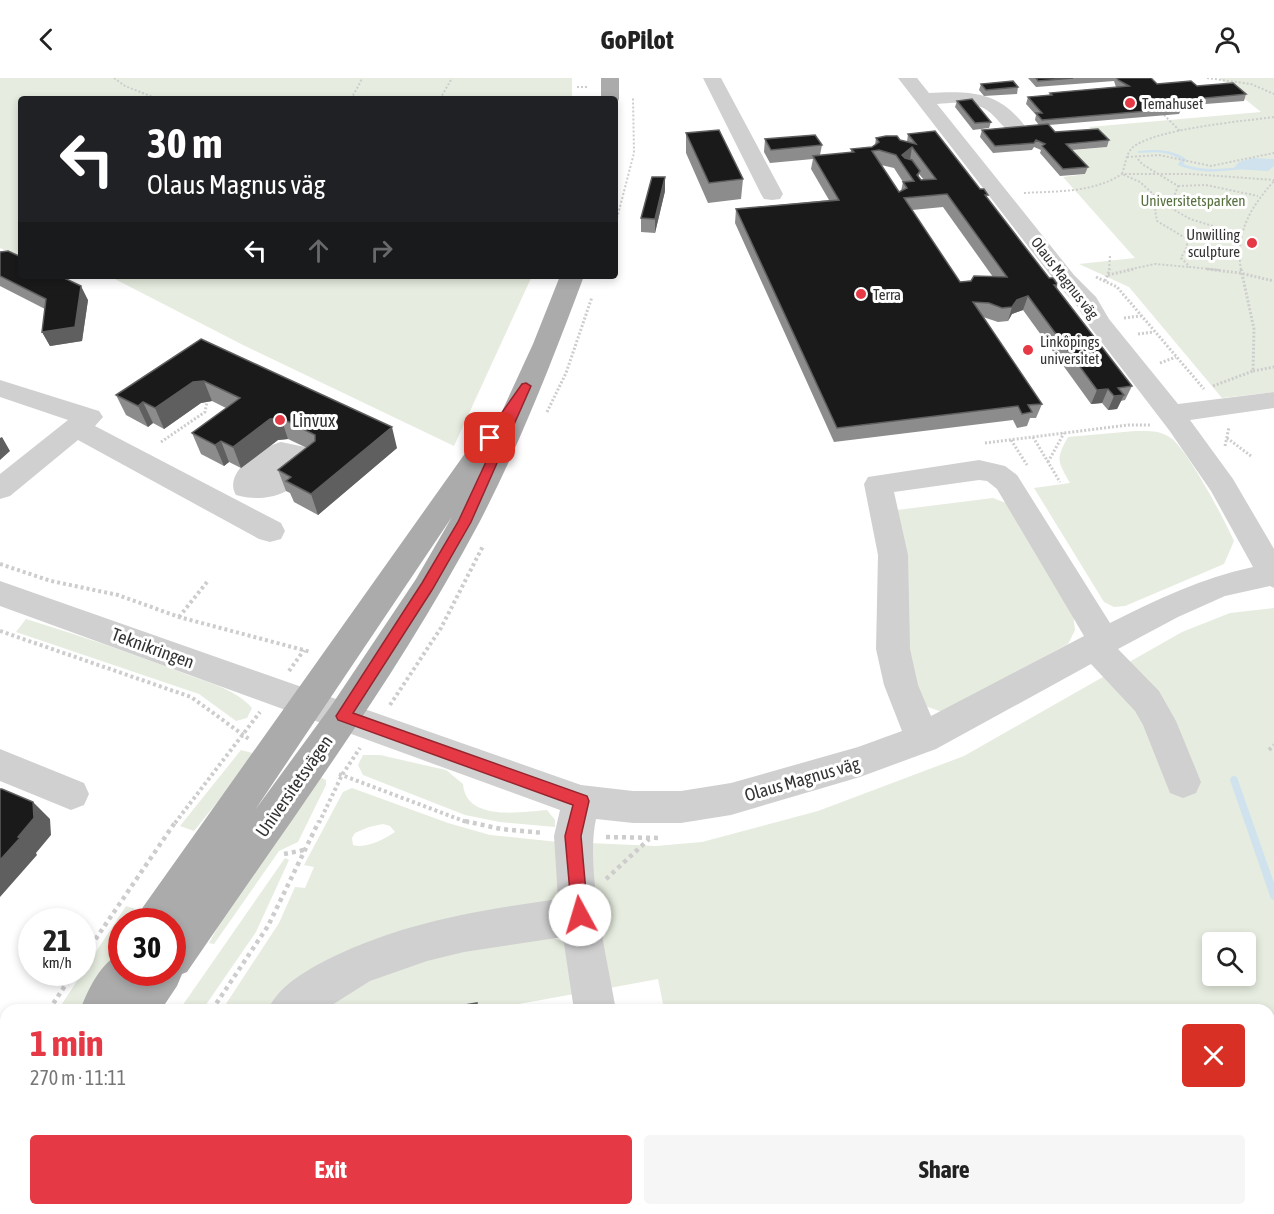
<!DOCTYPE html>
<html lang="en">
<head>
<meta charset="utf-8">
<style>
  :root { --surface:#fff; --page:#f6f6f6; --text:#222; --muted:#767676; --accent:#e63946 }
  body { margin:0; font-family:"Asap Condensed",sans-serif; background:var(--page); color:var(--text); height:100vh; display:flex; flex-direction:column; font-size:22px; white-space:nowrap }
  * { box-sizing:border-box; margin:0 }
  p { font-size:20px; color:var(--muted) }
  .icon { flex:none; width:33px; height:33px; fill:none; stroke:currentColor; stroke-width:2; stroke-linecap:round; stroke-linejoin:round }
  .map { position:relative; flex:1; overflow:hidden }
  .panel { position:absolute; left:0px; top:926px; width:1275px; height:212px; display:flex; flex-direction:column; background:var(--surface); border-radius:18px 18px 0 0; box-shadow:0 3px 9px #0003 }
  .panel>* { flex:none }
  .guide { position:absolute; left:18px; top:18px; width:600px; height:183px; border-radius:6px; box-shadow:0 3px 9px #0003; background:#202124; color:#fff; overflow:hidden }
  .tools { position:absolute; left:1202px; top:854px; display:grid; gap:12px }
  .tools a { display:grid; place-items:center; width:54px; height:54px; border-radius:6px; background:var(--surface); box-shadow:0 3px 9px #0003; font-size:30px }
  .speed { position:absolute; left:18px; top:830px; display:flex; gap:12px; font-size:30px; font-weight:700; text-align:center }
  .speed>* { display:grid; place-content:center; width:78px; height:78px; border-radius:50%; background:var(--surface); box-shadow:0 3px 9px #0003; line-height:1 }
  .speed small { font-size:15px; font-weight:400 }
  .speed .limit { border:9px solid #d22; background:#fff; color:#111 }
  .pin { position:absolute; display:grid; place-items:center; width:51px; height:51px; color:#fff; margin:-26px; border-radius:12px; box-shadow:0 3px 9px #0006 }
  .me { position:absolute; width:66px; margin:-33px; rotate:354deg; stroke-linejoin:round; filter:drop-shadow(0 0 4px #0008) }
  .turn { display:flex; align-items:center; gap:21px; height:126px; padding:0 30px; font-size:27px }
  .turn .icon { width:78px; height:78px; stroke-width:2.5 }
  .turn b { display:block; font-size:42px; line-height:51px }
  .lanes { display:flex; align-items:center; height:57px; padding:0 30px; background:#0003; justify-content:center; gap:30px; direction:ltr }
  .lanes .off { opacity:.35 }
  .round { display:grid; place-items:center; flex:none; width:63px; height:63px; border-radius:6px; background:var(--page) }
  .overview { display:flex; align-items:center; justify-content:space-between; height:102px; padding:0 30px }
  h1 { font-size:36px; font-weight:700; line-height:45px; color:var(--accent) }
  .action { display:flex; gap:12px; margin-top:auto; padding:12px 30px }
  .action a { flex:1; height:69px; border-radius:6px; background:var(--accent); color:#fff; font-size:24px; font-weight:700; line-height:69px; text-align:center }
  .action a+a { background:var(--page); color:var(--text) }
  header { display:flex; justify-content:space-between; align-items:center; height:78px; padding:0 30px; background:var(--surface); font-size:27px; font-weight:700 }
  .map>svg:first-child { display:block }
  .green { fill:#e6ecdf; fill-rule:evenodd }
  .water { fill:#cfe2ee }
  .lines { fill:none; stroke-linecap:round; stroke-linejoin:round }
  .stream { fill:#cfe2ee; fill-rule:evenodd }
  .path-far3 { stroke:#cdcdcd; stroke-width:2; stroke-dasharray:2 2; stroke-linecap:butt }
  .path-far2 { stroke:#cdcdcd; stroke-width:3; stroke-dasharray:2 2; stroke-linecap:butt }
  .path-far1 { stroke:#cdcdcd; stroke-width:4; stroke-dasharray:3 3; stroke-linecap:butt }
  .path { stroke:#cdcdcd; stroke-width:4.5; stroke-dasharray:4 4; stroke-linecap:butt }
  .minor { fill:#d0d0d0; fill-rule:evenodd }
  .major { fill:#ababab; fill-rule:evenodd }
  .wall { fill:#8c8c8c; fill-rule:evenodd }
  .shaded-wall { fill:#5f5f5f }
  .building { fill:#1a1a1a; stroke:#5f5f5f; stroke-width:1.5; fill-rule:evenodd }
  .route { fill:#e63946; stroke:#96252e; stroke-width:1.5 }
  .poi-dot { fill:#e63946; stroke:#fff; stroke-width:2 }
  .labels { text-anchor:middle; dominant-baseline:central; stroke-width:6; stroke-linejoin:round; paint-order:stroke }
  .far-poi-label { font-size:15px; fill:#333; stroke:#fff; text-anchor:start }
  .far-park-label { font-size:15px; fill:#56703f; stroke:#fff }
  .far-street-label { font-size:15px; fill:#333; stroke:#fff }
  .poi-label { font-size:18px; fill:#333; stroke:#fff; text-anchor:start }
  .street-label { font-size:18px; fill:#333; stroke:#fff }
</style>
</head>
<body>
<header><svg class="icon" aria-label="back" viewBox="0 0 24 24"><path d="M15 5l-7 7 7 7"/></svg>GoPilot<svg class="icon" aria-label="person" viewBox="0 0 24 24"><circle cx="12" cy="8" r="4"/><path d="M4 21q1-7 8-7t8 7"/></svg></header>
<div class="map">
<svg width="1274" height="1136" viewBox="0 0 1274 1136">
  <rect width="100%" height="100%" fill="#fff"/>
  <path class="green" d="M0,0H572V21H21V179L0,170Z
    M1219,0H1274V314L1222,320L1129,209L1079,186L1135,180L1063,99L1086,96L1065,73L1108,69L1089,49L1261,34Z
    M109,198H532L454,368L245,268Z
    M1135,353C1148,353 1160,352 1171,360C1189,374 1224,441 1234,463L1224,486L1125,528L1114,529L1104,524L1034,410L1070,405C1058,383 1055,382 1068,359Z
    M993,420L1006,425L1073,535L1075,552L1068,566L942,634L925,628L904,580L897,432Z
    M1274,530V1136H702L701,1131H1269V932L664,931L658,901L604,911L589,765L656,768L702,764L818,733L964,678L1182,554L1230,535ZM1212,864H1245V897H1212Z
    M26,541C79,557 131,575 183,595C206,604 236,611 252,630L247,640L236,643L199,616L16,554Z
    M241,672L256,676L194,753L180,748Z
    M363,677H380L446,692L463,706C466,744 521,734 547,732L555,742V749L500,744L465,737L363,697L358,687Z
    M318,698L326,702V707L298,764L279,773L214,866L209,865L219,847Z
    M352,710L448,745L490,757L558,764L560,817L550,827L272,931L222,932L279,845L295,809L305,810L314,789L304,787L343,714ZM383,746L390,748L395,754C384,761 367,771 353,767L352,760L355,755L369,749Z
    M285,780L289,782L256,854L203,931H180Z
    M126,828L139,832L132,843H122L121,871L87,931L58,932Z
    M546,857L564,864L574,916L492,931L307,932L439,870Z"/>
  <path class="water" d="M1253,80L1274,81V88L1268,93L1233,91L1239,84Z"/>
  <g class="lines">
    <path class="stream" d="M1151,72C1164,72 1175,73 1186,81V82L1183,86C1201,93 1222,91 1241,89L1243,90L1241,91C1220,94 1199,96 1178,87V86L1181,82C1168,73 1154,74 1139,75L1137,74L1139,73Z
      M1234,698L1237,699L1238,702L1274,805V822L1271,821L1270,818L1230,702L1231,699Z"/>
    <path class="path-far3" d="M114,0L125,8L158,21
      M1207,0L1251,6L1274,16
      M577,9H589
      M351,21L361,3L360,0
      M440,21L452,0
      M1164,37L1180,53
      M1127,79L1159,77L1211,88L1274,75
      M1138,81L1142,86L1178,108L1175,116L1164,126L1190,141L1239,156
      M1178,108L1206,107L1258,118
      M1024,115C1057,113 1093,115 1122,96H1191L1274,102
      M615,148L634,75L633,19
      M1109,192L1110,178
      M1127,192L1155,186L1189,189
      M1219,192L1190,189L1181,180L1187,169V161L1157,143L1155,132L1164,126L1140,104L1122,96C1125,88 1126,76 1132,70C1153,51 1244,43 1274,39
      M1241,192C1235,155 1250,130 1274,103"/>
    <path class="path-far2" d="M1207,191L1240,195L1274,203
      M1108,197L1134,191
      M1096,199L1117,209L1204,311
      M1105,203L1110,191
      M1124,240L1141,238
      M1138,256L1154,254
      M1160,285L1176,279
      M1253,293L1274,289
      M1213,308L1253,293L1254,251L1241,191
      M547,334L566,295L592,219
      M1033,359L1060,404
      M1227,360L1251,378
      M1011,362L1027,387
      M161,364L205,334L207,324
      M985,365L1128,347H1151
      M1225,368L1229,349
      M1048,384L1064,355"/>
    <path class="path-far1" d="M0,486L51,503L118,517L179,539L311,574
      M179,539L207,504
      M0,553L191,619L249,661
      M289,593L304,572
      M390,627L441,550L483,468
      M1269,672L1274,667
      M339,696L469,745
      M175,745L260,634
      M319,745L342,697L360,670"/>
    <path class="path" d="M465,743L501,751L544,755
      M606,759L661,760
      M284,776L304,772
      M606,801L649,761
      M82,881L176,743
      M49,932L74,894
      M212,932L268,848L319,743
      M0,1004L6,996
      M70,1136L74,1131"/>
    <path class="minor" d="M703,0H721L783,116L780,121L772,122L764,121L761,116Z
      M898,0H917L929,15C972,13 1000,13 1027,51L1024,55C1004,60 998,35 981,29C968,23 951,25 937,26L1074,197L1096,219L1109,241L1178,326L1274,314V330L1190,342L1233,401L1274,471V510L1270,508L1225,518L1178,539L1118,571L1159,613L1176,643L1201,704L1196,715L1183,720L1170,715L1143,647L1135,633L1091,586L936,671L860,699L731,737L681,745H633L596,741C585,791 607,879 616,932H574L563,859L464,874L427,883L370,903L324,932H268C277,911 298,898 317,887C393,846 474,833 558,821L554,758L560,732L0,528V503L581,707L633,713H681L731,705L858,669L902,653L884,607L876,571L878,477L864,406L868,399L979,382L1005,388L1017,397L1110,545C1157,521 1202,500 1253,489L1211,413L1169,352L1090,249L1077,228L1058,207ZM979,402L987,403L997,411L1084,558L931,638L918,607L910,571L908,477L894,414Z
      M0,302L99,333L103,339L95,348L281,445L285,453L281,461L270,464L259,461L78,362L10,418L0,421V396L68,342L0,319Z
      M281,364L305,369L314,387C297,415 267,426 236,417C222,394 262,369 281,364Z
      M0,671L84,705L89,716L84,727L71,732L0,703Z
      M100,1131H150L148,1136H98Z
      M248,1131H296L295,1136H247Z
      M373,1131H446L444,1136H371Z
      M558,1131H606V1136H558Z"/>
    <path class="major" d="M601,0H619V21L617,25L615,21H601Z
      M560,198H584C553,281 520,366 479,445C395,603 287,747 187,894L182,896L177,908L161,932H80C88,912 101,883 122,875V894H172V843H137L143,829L471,367L481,365L487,366L533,266ZM452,439L416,501L331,628L255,732Z
      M6,1058V1111L0,1113V1060Z"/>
  </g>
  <path class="wall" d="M1028,0H1151L1157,6L1197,8L1246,16L1244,23L1180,28L1182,30L1179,36L1049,47L1055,54L1109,62L1107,69L1072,72L1088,89L1085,96L1060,98L1040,75L1041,72L1034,69L1032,72L993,75L980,59L982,52L1039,47L1035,42L1036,37L1026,26L1028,19L1049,17L1050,15L1116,9L1114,3L1036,9Z
    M981,6L1018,9L1017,16L984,18L979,12Z
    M957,23L991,44L989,50L973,52L955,29Z
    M686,55L743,101L741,121L708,125L686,75Z
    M908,56L987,120L1049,200L1058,207L1057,210L1132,308L1125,322L1121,323L1117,331L1108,332L1102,325L1091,326L1023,232L1012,236L1008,243L998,244L983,239L1042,326L1036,340H1030L1027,348L1017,350L1013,342L834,364L735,145L736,131L829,122L811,91L813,81L770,85L764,74L765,61L822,67L820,77L851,75V71L872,69L875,67L876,60L907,64ZM881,87L894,90L903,104L901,113L899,114ZM919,96L924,102H921L919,99ZM943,129L993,199L960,204L912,132Z
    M665,113L655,155L641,154V140Z
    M0,174L88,222L82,263L50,268L42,254L45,231L0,208Z
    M201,261L397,370L318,437L294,424L290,415L286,413L278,392L307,370L288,361L278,362L241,390L229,384L224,388L201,376L192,355L226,330L212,323L201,325L164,351L153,345L148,349L126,337L116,317Z"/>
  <path class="shaded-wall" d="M912,69L910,82L903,87L902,77Z
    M665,99V113L655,155V141Z
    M81,208L88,222L82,263L50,268L42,254Z
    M1028,218L1023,232L1012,236L1008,243L1012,229L1017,222Z
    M204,303L212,323L201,325L164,351L155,330L193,304Z
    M1108,311L1102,325L1091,326L1097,312Z
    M1124,317L1117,331L1108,332L1114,318Z
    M143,324L153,345L148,349L138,328Z
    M281,340L288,361L278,362L241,390L233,369L270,341Z
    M392,349L397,370L318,437L311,416Z
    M2,359L10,373L0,382V360Z
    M221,363L229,384L224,388L215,367Z
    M33,724L50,741L51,757L36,775L37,777L0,819V782Z"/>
  <path class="building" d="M1036,0H1073L1038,3Z
    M1117,0H1151L1157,6L1191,3L1197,8L1233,5L1246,16L1174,23L1182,30L1042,42L1036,35H1042L1028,19L1052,17L1050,15L1129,8L1118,2Z
    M1013,3L1018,9L986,12L981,6Z
    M972,21L991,44L975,45L957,23Z
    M1048,46L1055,54L1098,51L1109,62L1066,66L1088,89L1063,91L1042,68L1045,66L1036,62L1034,65L995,68L982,52Z
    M719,52L743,101L709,105L686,55Z
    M935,53L980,111H984L988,117H985L1049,200H1053L1058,207H1054L1132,308L1118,310L1124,317L1114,318L1108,311L1097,312L1028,218L1017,222L1012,229L1002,230L989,225L973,224L1042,326L1028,327L1032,334L1022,336L1018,328L837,350L736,131L839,122L813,78L854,74L851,71L872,69L879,64L876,60L886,58H897L900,62L916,66L908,56ZM912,69L936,101L921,102L917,97L920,93L912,82L905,80L902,77ZM879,72L896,77L914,103L903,104L907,110L899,114L872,73ZM947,116L1007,199L974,198L971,203L960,204L904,120Z
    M815,57L822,67L771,72L765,61Z
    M652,99H665L655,141L641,140Z
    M8,173L21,179V198H60L81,208L75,249L42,254L46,221L0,198V174Z
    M201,261L392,349L311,416L286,403L291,399L278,392L315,363V357L281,340L270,341L233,369L221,363L215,367L192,355L240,320L204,303L193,304L155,330L143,324L138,328L116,317Z
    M0,711H2L33,724L34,740L18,759L20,760L0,782Z
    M477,925V932H436Z
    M364,927V932H339Z
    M647,1131H703L704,1136H648Z"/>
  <path class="route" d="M526,305L531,308L471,444L432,512L353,635L587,718L589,723L581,758L588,837L586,842L580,845L574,842L572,837L565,758L573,727L338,642L336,638L422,505L458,444L499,356L494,363L490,364L484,360L522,306Z"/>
  <g class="poi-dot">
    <circle cx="1130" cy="25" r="6"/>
    <circle cx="1252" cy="165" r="6"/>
    <circle cx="861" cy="216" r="6"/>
    <circle cx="1028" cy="272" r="6"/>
    <circle cx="280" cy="342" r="6"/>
  </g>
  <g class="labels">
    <g class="far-poi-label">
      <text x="1142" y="25">Temahuset</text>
      <text x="1240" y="156" text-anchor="end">Unwilling<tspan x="1240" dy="17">sculpture</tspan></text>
      <text x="873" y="216">Terra</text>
      <text x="1040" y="263">Linköpings<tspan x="1040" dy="17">universitet</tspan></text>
    </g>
    <g class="far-park-label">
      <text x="1193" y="122">Universitetsparken</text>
    </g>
    <g class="far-street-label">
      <text transform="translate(1065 200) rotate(52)">Olaus Magnus väg</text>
    </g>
    <g class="poi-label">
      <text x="292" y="342">Linvux</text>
    </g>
    <g class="street-label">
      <text transform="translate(153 570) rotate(20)">Teknikringen</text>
      <text transform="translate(802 701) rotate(-16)">Olaus Magnus väg</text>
      <text transform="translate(294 708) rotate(-55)">Universitetsvägen</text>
    </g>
  </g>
</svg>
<div class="tools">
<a><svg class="icon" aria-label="search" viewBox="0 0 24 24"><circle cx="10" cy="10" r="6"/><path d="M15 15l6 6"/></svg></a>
</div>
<div class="speed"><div>21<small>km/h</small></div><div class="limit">30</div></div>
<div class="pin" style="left:490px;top:360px;background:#d93025"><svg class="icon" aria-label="arrive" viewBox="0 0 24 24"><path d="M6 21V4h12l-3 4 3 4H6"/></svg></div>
<svg class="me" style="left:580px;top:837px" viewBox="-20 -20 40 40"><circle r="19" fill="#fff"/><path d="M0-13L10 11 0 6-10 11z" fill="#e63946"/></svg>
<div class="guide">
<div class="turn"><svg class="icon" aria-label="left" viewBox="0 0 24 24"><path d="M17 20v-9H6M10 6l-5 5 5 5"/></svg><div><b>30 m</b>Olaus Magnus väg</div></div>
<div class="lanes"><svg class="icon" aria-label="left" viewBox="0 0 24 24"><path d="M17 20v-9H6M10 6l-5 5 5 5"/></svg><svg class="icon off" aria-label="ahead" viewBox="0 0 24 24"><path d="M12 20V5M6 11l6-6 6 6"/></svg><svg class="icon off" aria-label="right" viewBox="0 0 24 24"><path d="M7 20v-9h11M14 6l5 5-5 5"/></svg></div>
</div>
<section class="panel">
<div class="overview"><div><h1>1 min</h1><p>270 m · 11:11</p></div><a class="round" style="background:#d93025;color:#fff"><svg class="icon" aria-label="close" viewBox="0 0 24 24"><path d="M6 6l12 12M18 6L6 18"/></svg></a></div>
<div class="action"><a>Exit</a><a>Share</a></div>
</section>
</div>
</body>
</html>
